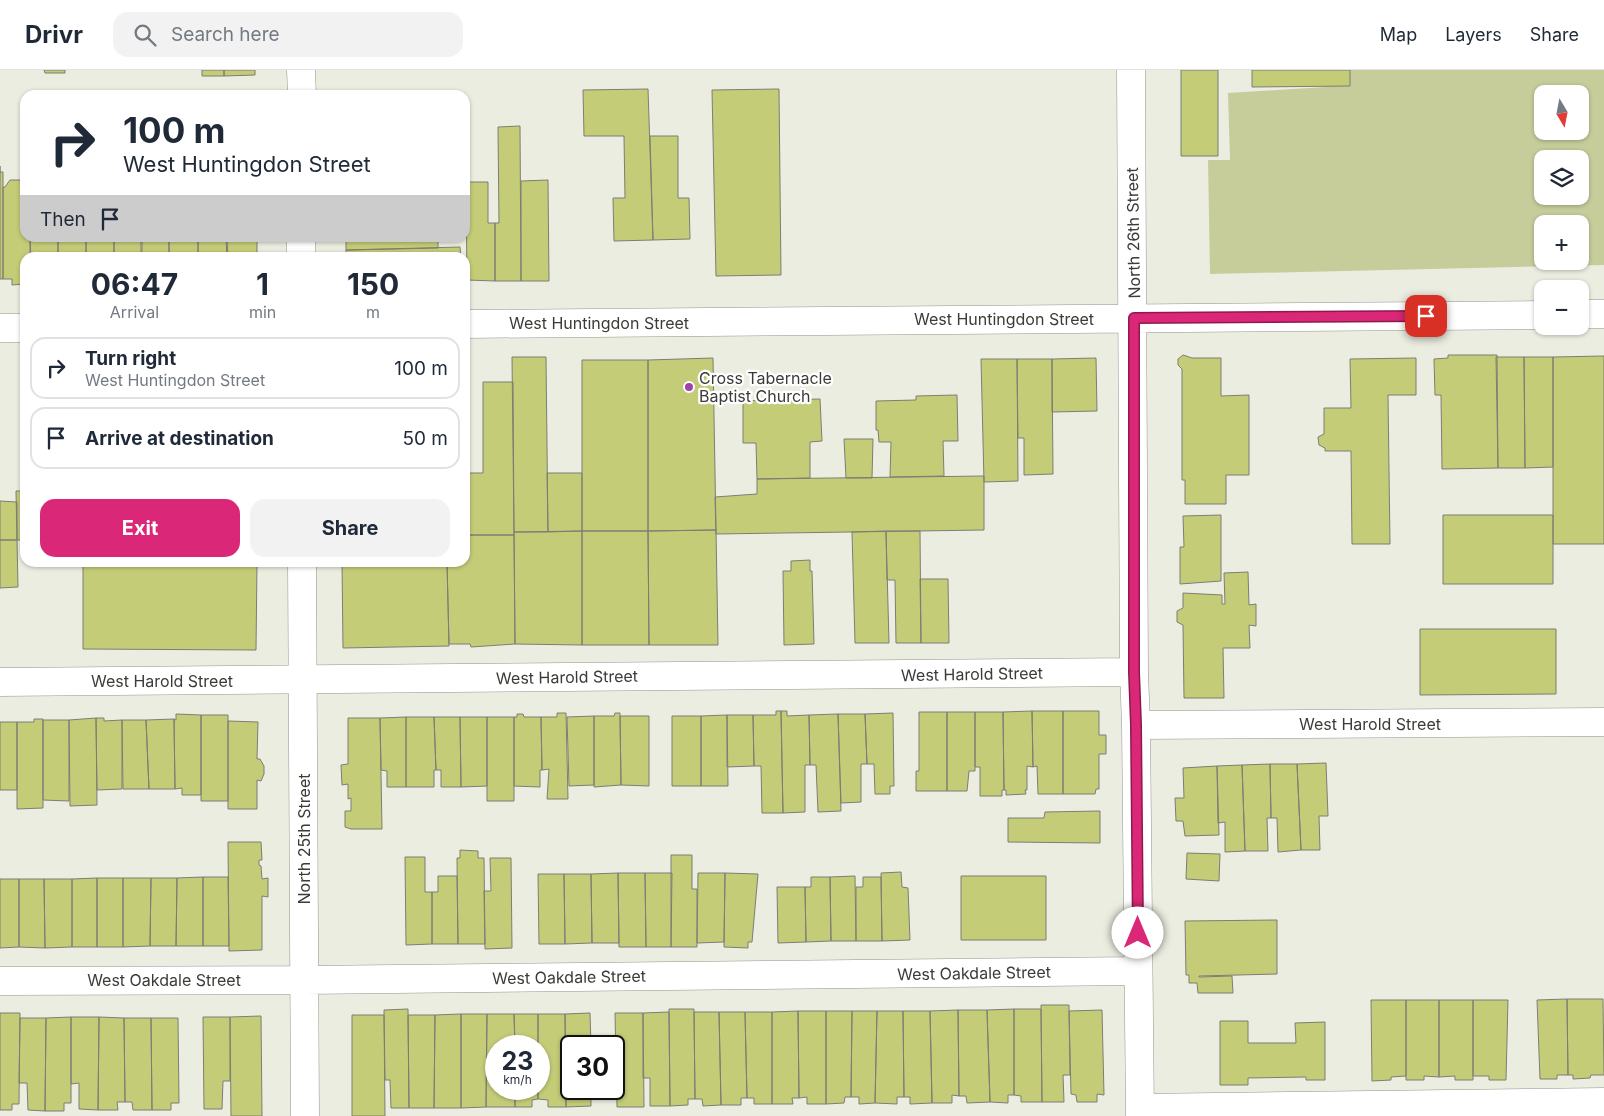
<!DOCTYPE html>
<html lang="en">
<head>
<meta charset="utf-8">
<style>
  :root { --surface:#fff; --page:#f2f2f3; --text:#1f2937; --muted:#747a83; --line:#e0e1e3; --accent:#db2777 }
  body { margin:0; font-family:Inter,sans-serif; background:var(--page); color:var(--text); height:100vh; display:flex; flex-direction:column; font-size:19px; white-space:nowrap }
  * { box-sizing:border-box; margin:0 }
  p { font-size:16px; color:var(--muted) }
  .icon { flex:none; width:28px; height:28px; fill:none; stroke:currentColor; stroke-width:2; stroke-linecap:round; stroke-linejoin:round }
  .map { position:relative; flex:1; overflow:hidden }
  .details { position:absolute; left:20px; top:182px; width:450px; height:315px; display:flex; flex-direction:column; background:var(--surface); border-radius:15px; box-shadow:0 1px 4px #0004 }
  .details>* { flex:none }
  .guide { position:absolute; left:20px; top:20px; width:450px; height:152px; border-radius:15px; box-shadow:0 1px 4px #0004; background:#fff; color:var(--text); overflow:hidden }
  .needle { width:32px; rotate:170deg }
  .tools { position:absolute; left:1534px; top:15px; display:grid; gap:10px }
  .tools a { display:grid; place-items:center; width:55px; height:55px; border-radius:10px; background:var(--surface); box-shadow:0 1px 4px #0004; font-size:25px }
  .speed { position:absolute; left:485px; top:965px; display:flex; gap:10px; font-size:25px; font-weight:700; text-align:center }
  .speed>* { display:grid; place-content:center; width:65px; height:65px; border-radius:50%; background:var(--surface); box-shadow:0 1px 4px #0004; line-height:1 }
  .speed small { font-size:12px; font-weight:400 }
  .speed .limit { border:2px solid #111; border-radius:8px; background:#fff; color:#111 }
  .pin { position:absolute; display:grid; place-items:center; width:42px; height:42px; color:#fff; margin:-21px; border-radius:10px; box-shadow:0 2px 8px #0006 }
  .me { position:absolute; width:55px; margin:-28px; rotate:0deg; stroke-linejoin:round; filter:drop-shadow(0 0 4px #0008) }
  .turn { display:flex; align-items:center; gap:18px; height:105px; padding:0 20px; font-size:22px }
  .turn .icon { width:65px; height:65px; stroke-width:2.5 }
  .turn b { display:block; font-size:35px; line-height:42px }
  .then { display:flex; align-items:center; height:48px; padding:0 20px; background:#0003; gap:10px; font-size:19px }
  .eta { display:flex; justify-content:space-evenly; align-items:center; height:85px; text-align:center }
  .eta b { font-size:30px; font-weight:700; line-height:35px }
  .cta { display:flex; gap:10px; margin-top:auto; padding:10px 20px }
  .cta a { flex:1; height:58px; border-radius:15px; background:var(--accent); color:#fff; font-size:20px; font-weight:700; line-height:58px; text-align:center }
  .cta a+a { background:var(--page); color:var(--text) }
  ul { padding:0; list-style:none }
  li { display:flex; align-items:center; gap:15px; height:62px; margin:0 10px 8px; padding:0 10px; border:2px solid var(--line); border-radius:15px }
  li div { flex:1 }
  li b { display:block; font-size:19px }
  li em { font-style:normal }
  header { display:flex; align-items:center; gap:30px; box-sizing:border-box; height:70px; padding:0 25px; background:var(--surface); border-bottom:1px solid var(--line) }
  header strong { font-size:24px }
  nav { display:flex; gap:28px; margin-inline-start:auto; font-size:18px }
  .search { width:350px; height:45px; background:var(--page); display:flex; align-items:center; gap:12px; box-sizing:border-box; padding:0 18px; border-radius:15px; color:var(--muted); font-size:19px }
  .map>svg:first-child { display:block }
  .green { fill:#c7cc9b; fill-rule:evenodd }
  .building { fill:#c5cc77; stroke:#7d7e74 }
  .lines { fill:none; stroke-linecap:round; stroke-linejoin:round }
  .minor-casing { stroke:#93948a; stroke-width:29 }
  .minor { stroke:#fff; stroke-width:28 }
  .route-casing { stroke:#8e194d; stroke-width:12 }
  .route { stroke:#db2777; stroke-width:9 }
  .poi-dot { fill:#9f42ac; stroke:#fff; stroke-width:2 }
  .labels { text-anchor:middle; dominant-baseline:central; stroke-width:4.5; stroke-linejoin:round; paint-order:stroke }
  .street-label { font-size:16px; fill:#3b3c37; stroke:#fff }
  .poi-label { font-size:16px; fill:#3b3c37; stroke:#fff; text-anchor:start }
</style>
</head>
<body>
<header>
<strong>Drivr</strong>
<div class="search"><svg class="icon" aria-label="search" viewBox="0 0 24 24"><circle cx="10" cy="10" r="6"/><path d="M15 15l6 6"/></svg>Search here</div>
<nav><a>Map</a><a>Layers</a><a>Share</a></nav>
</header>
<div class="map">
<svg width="1604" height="1046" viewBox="0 0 1604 1046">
  <rect width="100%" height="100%" fill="#ecede1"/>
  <path class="green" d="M1325,0H1604V195L1210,204L1208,90H1230L1228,23L1325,17ZM1542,24H1580V61H1542ZM1542,89H1580V126H1542ZM1542,154H1580V191H1542Z"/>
  <path class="building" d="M44,0H65V3H45Z
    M202,0H224V6H202Z
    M224,0H255V5L224,6Z
    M1181,0H1218V86H1181Z
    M1252,0H1350V16L1252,17Z
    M648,19L653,170L614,171L613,128H625L624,66H584L583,20Z
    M779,19L781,205L716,206L712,20Z
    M448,22V25H344L343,23Z
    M520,56L521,211H495V153H499L498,57Z
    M650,66H678V128H689L690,169L653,170Z
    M0,96V102H3V209H0Z
    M10,110H20L25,117V168H30V188H25V214L12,215V209H3V117H5Z
    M548,110L549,211H521V111Z
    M466,112H488V153H495V211L467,210Z
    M30,168H58V188H31Z
    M58,168H86V188H58Z
    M86,168H114V188H86Z
    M114,168H141V188H114Z
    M142,168H169V188H142Z
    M169,168H198V188H169Z
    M198,168H226L227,188H198Z
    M227,168H257V188H228Z
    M346,168H438V178L346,180Z
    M460,177L461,188H346V180Z
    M1183,285L1192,288H1221V326L1249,325V405H1226V434H1185V410H1182V299L1178,295V289Z
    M1448,285H1497L1498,398L1442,399L1441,325H1435L1434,289L1448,288Z
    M1604,286V474H1553V287Z
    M512,287H546L548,462H514Z
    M1496,287H1524L1525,398H1498Z
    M1524,287H1553V397L1525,398Z
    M713,288L716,460L648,461V290Z
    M1096,288L1097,341L1052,342V289Z
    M1416,288V325H1388L1390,474H1352L1351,381H1325V378L1319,375L1318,367L1324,364V338H1351L1350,289Z
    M981,289H1017L1018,411L984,412Z
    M1017,289H1052L1053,404L1024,405V368H1018Z
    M582,290H648V461H582Z
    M483,312H513L514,465H465V403H483Z
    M957,325L958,371H943L944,406L890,407L891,372H879L878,360H876V331L916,330V326Z
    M820,329L822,371L810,372V408L757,409L756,373H743V331Z
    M844,369H873L872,408H846Z
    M547,403H582V461L548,462Z
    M984,406V460L716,464L715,427L757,424V409Z
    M16,421H25V470H17Z
    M0,431L17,432V470H0Z
    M1221,445V511L1180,514V477H1184L1183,446Z
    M1443,445H1553V514H1443Z
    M716,460L718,575H649L648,461Z
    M582,461V575L515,574L514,462Z
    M582,461H648L649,575H582Z
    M886,461L889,573H855L852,462Z
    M886,461H920L921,573H896L895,510H887Z
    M465,465H514L515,574L471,577L470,574H449L447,492H465Z
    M0,470H17L18,517L0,518Z
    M810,490V501H812L814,574L784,575L783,501H791V491Z
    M83,492H257L256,580L83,579Z
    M342,492H447L449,576L343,578Z
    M1248,502L1249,535L1256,534V556L1249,555L1250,578H1223L1224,628H1184L1183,555L1177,552V541L1183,538V523L1222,525V534H1225L1224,503Z
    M920,509H948L949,573H921Z
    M1420,559H1556V624L1420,625Z
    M776,641H781L783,743H762L761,696H754L753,645H776Z
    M781,641H787V646L809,645L810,695H805V742L783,743Z
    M1032,641H1063V724H1038L1037,696L1033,697Z
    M1032,641L1033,697L1027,696V720H1025L1026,724L1006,725V720H1004L1003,642Z
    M1063,641H1099V665H1106V684H1099V719H1096L1095,724H1063Z
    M919,642H947V721H916V701H919Z
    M947,642H975V701H969L967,721H947Z
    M975,642H1003L1004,720H1002V726H980V697H975Z
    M557,643H566L568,729H547L549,699L542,700L541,647H557Z
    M615,643H620L621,715L594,717V646H614Z
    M893,643L894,716H890V724H875L874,694H867L865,644Z
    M176,644L201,645V725H182V718L175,719L174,649L176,650Z
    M517,644H523L524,647H541L542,700H540V717L514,716V647H517Z
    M838,644H865L867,694H861V732L841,733Z
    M838,644L841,741L818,742L816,695H810L809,645Z
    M201,645H228V731H201Z
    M727,645L728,716H701V646Z
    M727,645H753L754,696L727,697Z
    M594,646V715L569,716L567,647Z
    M620,646H649V716L621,715Z
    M672,646H701V716H672Z
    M406,647V717H387V701L381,700L380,648Z
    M406,647H434L436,700H434V717H406Z
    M434,647H460L461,717H441V700H436Z
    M460,647H487V716L461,717Z
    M487,647H514V731H487Z
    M96,648L97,735L70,736L69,650Z
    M96,648H104V651L122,650V719L97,720Z
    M348,648H380L382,759H351L345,757V741H351V728L348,729V714L342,715L341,695L348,694Z
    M34,649H43V738L17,739V652H34Z
    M174,649L175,719H149L146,650Z
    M43,650H69V731L43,730Z
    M122,650H146L149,719H123Z
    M228,651L258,652L257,689H260L264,696V704L261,711L257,710V739H228Z
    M0,652H17V720H0Z
    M1326,693L1328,746H1319L1320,780H1301L1297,694Z
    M1270,694L1271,748H1267L1268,781H1245L1242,695Z
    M1270,694H1297L1301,780L1278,782L1277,748H1271Z
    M1242,695L1245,781L1225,782V752L1218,753L1217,696Z
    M1217,696L1219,765L1185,766L1183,751H1176L1175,728H1184L1183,698Z
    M1100,741V773L1008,772V748H1044L1045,742Z
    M228,772H261L262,790H259V795L261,796L262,809L268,808V827L262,826V880L229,881Z
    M460,780L478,781V788H484L485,874H458L457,788H460Z
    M1187,783L1220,784L1219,811L1186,809Z
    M671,785H692V819H697V877H671Z
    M405,787H425V822H432V874L406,875Z
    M490,788H511L512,878L485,879L484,821H491Z
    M901,802L902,817L908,818L910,870L882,871L881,803Z
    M618,803L619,873H592L591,804Z
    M618,803H645L646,877H619Z
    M645,803H672L671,877H646Z
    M698,803H725L724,872L697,873Z
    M725,803L758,804L752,872H748V878L724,877Z
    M538,804H564L565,874H539Z
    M564,804H591L592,873L565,874Z
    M438,806H457L458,874H432V822H438Z
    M855,806L856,871H831L830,807Z
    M961,806H1046V870H961Z
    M203,807H228L229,876H203Z
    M203,807V876H176L177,808Z
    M811,807H830L831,871L806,872L805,817H811Z
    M863,807H881L882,871H856V817H863Z
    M97,808V877H72V809Z
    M97,808H123V877H97Z
    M123,808H151L150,876L123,877Z
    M151,808H177L176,876H150Z
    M0,809H19V877L0,878Z
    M19,809H44L45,878L19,877Z
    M44,809H72V877L45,878Z
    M777,817H805L806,872L778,873Z
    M1277,850V904L1199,906V907L1232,906L1233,923H1198L1197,913H1189V905H1186L1185,851Z
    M1567,929H1603L1604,1005H1591L1590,1008L1573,1009V1005H1568Z
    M1567,929L1568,1005H1557V1009H1540L1537,930Z
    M1371,930H1406V1006L1391,1007V1010L1372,1011Z
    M1406,930H1439V1007L1424,1006V1010H1406Z
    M1439,930H1473V1010H1455V1006L1439,1007Z
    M1473,930H1508L1506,1010H1489V1006H1473Z
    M1041,935H1069L1070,1005H1063L1064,1032H1042Z
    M408,939L409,1038H391L390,1010H385L384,940Z
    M669,939H694L695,1029H688V1035L670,1036Z
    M1014,939H1041L1042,1032H1021V1026L1014,1025Z
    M1014,939V1025H1008V1033L990,1032L987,940Z
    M958,940H987L990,1032L967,1033L966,1026H959Z
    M958,940L959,1026L952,1025V1033H932L930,941Z
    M1102,940L1104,1025L1097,1024V1032H1077L1076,1025L1071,1024L1069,941Z
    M798,941L799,1028H792L793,1034H772V942Z
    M798,941H826V1034H807V1027L799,1028Z
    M826,941H852L851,1027H845L844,1033L826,1034Z
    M852,941H877L875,1033L859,1034V1027H851Z
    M877,941H903L904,1027H897V1034L875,1033Z
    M903,941H930L932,1033L910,1034V1027H904Z
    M669,942L670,1036H650V1008H643V943Z
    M694,942H719L721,1035L703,1036L702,1029H695Z
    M719,942H745L747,1028H741V1035H721Z
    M745,942H772V1034H754V1028H747Z
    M0,943H20L19,1034H12V1040H0Z
    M590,943L591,976H571V1019H591V1036L566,1037L565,944Z
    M615,943H643L644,1037H617Z
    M461,944H487L486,1037L461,1038Z
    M461,944V1038H434L435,945Z
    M487,944H514L515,976H496V1019H515V1037H486Z
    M514,944H538V976H515Z
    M538,944H565L566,1037H548V1030L538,1029Z
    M352,945H384L385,1046H352Z
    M408,945H435L434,1038H409Z
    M261,946L262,1046H231L230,947Z
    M71,947H99L98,1040L79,1039V1013L71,1014Z
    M71,947V1033H64V1041H45L46,948Z
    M99,947L124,948L125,1032H117L118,1040H98Z
    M203,947H230V1011H223L222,1039H204Z
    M20,948H46L45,1041L28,1040L27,1013H19Z
    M124,948H151L152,1040H133L132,1032H125Z
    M151,948H178L179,1033H171V1040H152Z
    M1220,951H1248V973H1296L1295,953L1325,952V1010H1306V1007L1248,1008V1015H1220Z
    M515,1019H538V1029L532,1030V1037H515Z"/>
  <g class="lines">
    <g class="minor-casing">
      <path id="minor" d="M301,0L302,25
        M1131,0L1134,602L1136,655L1140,1046
        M301,188V168
        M1580,244H1604
        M465,254L1542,245
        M0,258H25
        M302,492L305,1046
        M0,612L1134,602
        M1136,655L1604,652
        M0,911L304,910L1138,901
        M1140,1038L1604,1032"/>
    </g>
    <use href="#minor" class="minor"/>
  </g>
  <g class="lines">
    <g class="route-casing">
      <path id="route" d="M1138,863L1136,655L1134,602V248L1426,246"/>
    </g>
    <use href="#route" class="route"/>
  </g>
  <circle class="poi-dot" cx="689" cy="317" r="5"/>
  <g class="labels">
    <g class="street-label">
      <text transform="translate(1133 163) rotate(-91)">North 26th Street</text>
      <text x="1004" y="249">West Huntingdon Street</text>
      <text x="599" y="253">West Huntingdon Street</text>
      <text transform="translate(972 604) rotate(-1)">West Harold Street</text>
      <text transform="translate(567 607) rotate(-1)">West Harold Street</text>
      <text x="162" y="611">West Harold Street</text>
      <text x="1370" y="654">West Harold Street</text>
      <text transform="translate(304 769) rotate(-90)">North 25th Street</text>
      <text transform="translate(974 903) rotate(-1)">West Oakdale Street</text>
      <text transform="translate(569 907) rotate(-1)">West Oakdale Street</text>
      <text x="164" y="910">West Oakdale Street</text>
    </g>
    <g class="poi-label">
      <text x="699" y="308">Cross Tabernacle<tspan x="699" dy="18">Baptist Church</tspan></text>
    </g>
  </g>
</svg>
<div class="tools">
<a><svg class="needle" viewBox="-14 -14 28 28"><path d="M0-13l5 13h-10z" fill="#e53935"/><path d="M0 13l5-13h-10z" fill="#747a83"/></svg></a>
<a><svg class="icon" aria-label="layers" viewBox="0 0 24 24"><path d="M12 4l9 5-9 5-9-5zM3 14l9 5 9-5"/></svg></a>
<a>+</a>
<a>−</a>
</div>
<div class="speed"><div>23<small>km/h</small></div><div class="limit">30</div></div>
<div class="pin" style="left:1426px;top:246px;background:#d93025"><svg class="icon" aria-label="arrive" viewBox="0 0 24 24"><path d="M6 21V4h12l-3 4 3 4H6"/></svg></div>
<svg class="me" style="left:1138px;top:863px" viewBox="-20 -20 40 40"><circle r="19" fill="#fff"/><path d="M0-13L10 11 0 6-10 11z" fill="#db2777"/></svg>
<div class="guide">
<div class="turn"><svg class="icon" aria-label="right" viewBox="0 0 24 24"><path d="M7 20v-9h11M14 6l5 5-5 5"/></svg><div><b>100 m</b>West Huntingdon Street</div></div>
<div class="then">Then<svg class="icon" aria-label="arrive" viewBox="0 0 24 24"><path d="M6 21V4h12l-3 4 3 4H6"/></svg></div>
</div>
<section class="details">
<div class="eta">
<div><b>06:47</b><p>Arrival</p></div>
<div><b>1</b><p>min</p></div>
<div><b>150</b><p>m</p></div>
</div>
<ul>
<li><svg class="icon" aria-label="right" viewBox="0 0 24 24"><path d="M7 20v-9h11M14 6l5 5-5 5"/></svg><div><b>Turn right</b><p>West Huntingdon Street</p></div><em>100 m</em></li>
<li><svg class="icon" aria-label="arrive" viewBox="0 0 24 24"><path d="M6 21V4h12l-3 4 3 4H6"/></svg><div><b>Arrive at destination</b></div><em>50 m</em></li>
</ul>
<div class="cta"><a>Exit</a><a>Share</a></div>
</section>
</div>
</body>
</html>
